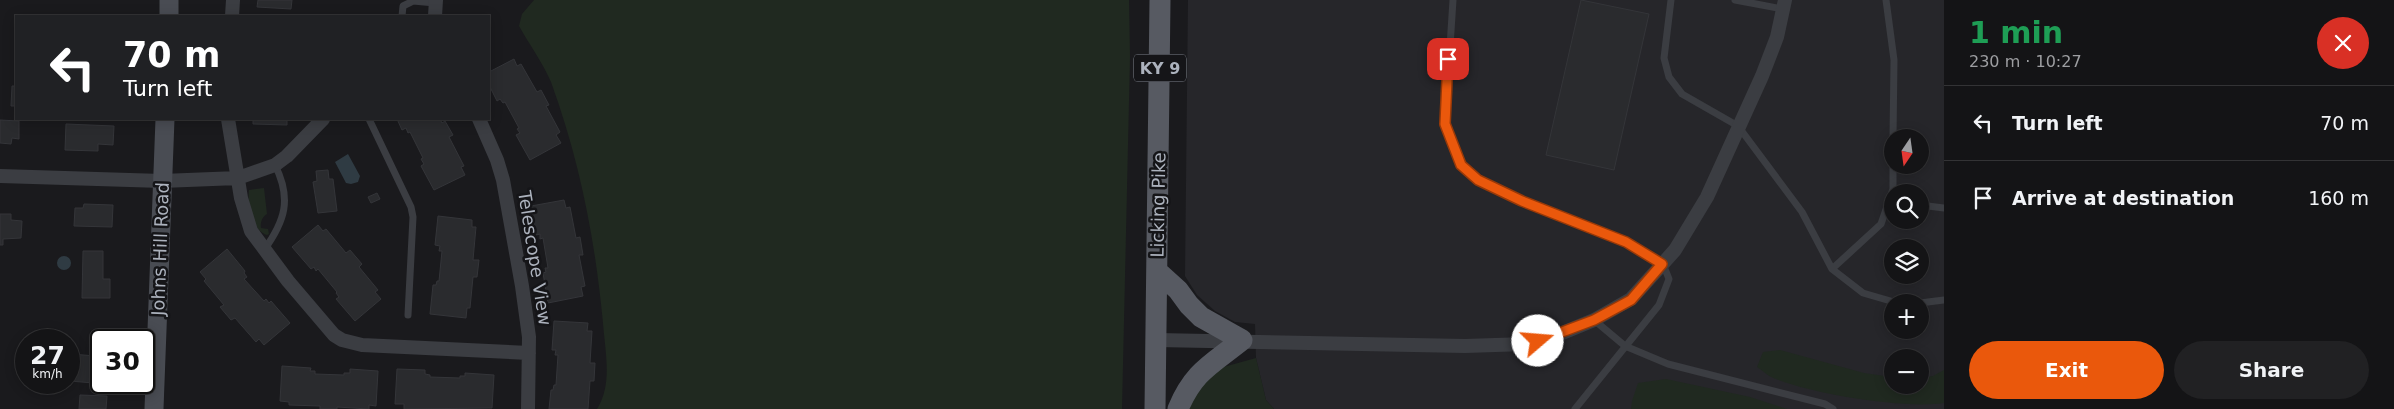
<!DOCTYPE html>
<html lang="en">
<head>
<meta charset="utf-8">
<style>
  :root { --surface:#141416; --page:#212123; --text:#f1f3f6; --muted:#9d9ea1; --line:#333335; --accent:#ea580c }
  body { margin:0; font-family:"DejaVu Sans",sans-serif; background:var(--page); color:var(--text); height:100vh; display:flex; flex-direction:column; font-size:19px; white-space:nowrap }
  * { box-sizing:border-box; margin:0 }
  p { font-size:16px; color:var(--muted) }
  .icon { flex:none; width:28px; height:28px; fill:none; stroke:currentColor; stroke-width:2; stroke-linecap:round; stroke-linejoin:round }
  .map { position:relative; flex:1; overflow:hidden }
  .panel { display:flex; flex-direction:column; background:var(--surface); width:450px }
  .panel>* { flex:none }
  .top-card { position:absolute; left:15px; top:15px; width:475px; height:105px; border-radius:0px; box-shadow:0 2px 12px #0003,0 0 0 1px var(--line); background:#202124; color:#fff; overflow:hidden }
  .needle { width:32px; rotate:193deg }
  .tools { position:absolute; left:1884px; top:129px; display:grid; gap:10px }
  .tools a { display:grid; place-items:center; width:45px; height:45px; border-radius:50%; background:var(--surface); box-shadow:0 2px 12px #0003,0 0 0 1px var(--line); font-size:25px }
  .speed { position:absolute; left:15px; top:329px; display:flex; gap:10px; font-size:25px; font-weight:700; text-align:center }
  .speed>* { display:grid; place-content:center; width:65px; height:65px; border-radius:50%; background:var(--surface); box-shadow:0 2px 12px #0003,0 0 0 1px var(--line); line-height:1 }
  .speed small { font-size:12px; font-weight:400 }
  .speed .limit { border:2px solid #111; border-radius:8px; background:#fff; color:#111 }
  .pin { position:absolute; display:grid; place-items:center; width:42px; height:42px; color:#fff; margin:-21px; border-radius:10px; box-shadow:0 2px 8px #0006 }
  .me { position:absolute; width:55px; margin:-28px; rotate:72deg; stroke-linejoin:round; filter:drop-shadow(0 0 4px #0008) }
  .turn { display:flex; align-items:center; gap:18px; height:105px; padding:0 25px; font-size:22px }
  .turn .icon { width:65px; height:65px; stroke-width:2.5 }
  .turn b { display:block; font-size:35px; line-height:42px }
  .round { display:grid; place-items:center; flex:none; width:52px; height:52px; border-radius:26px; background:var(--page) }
  .summary { display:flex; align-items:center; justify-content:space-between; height:85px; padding:0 25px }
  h1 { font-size:30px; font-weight:800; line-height:38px; color:#1e9e55 }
  .action { display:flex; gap:10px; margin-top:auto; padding:10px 25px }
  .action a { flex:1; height:58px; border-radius:30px; background:var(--accent); color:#fff; font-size:20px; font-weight:800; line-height:58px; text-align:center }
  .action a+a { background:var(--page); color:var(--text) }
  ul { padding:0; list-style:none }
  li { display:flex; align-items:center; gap:15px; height:75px; padding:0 25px; border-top:1px solid var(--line) }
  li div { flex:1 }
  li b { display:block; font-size:19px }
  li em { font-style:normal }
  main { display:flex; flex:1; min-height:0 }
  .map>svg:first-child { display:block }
  .built { fill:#26262a; fill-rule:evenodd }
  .green { fill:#202920 }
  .water { fill:#2f3b43 }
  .building { fill:#2a2b2e; stroke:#343539 }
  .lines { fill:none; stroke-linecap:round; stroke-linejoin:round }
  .lane { stroke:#3b3d42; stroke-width:7 }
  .street { stroke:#3b3d42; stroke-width:14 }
  .secondary { stroke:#494c53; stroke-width:19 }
  .primary { stroke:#575a62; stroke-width:21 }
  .route-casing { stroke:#983908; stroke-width:12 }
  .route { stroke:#ea580c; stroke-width:9 }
  .labels { text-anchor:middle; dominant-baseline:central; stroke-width:5; stroke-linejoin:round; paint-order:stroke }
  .shield { fill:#151518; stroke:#7f838c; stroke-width:1 }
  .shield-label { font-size:16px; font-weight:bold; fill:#acb2bd }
  .street-label { font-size:18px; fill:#acb2bd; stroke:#151518 }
</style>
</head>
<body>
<main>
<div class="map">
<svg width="1944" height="409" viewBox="0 0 1944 409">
  <rect width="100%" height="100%" fill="#1a1a1d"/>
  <path class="built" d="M1188,0H1944V409H1274L1266,400L1256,358L1255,324L1235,322L1215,311L1197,295L1185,276ZM1892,138H1920V165H1892ZM1892,192H1920V220H1892ZM1892,248H1920V275H1892ZM1892,302H1920V330H1892ZM1892,358H1920V385H1892Z"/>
  <path class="green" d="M534,0H1129L1130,57L1122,409H597C613,384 605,351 603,323C595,239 580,162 551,82C543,63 529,44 519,26L522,14Z
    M264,188L267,214C262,217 260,223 261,228L268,229L269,234L267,235C251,230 247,204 249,190Z
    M1780,350L1864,373L1892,377V385H1920V378L1933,376L1944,370V403C1906,409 1816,395 1776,379C1769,377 1763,371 1757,367L1763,352Z
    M1256,358L1266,400L1274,409H1188L1195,387L1220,368Z
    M1666,379L1750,397L1787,409H1631L1632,401L1638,383Z"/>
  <path class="water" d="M348,154L360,176L358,182L351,184L346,183L335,162Z
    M57 263a7 7 0 1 1 14 0a7 7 0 1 1-14 0Z"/>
  <path class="building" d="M292,0L291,9L257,7L258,0Z
    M1581,0L1649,14L1614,170L1546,155Z
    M514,59L517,66L521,64L537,92L541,90L549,105L546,106L560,132L556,135L561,143L530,160L516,135L520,133L517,129L519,128L505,102L503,103L500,99L497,101L489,85V72Z
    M12,86H16V106H11Z
    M253,119H287V125L253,124Z
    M397,119H440L442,123L445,121L453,135L449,137L464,166L461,167L465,175L434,190L421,166L424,164L421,159L423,158L410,132L408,133L406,128L402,130Z
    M0,120L19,121V139L12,138L11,144L0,143Z
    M66,124L114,126L113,145L98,144V151L65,150Z
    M328,170L329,179H333L337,211L318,213L313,182L317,181L316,171Z
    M377,193L380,199L371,203L368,197Z
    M564,200L566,208L570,207L576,238L580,237L583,255H579L585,286L581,287L583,296L548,303L543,273L546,272L545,268H548L543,238L540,239V234L536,235L531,206Z
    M84,204L113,205L112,227L74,226L75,208H83Z
    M0,214H11V220L22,221L21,238L3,239V245H0Z
    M438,216L472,220V227H476L473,260H479L477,277H473L470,308H467L466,318L430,314L433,285H436L437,281H439L442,251H439L440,246L435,245Z
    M318,225L323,231L326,229L346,253L350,250L362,264L359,267L378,290L375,292L381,299L355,321L336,299L339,297L336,293L337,292L318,269L316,271L314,267L311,269L292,247Z
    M227,249L245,271L244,273L247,277L244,279L264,301L266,299L269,303L271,301L290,323L264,345L259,339L256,342L235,318L231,320L220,307L224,305L204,281L206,279L200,272Z
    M83,251H103V279H110V298H82Z
    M554,321L588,323L587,331H592L590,363H595L594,381H590L588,409H549L551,390H553L554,385H556L558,355H555L556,350H552Z
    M72,354L95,356L93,383L70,381Z
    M282,366L311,368L310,371H315V374L344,375V373H350V369L378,371L376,406L369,405V409L337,407V409H320V406L289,405V402L280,401Z
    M397,369L425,370V374L430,375V377L460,378V376H465V373L494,375L492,408L404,409V404H395Z
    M80,395L107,396L106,409H79Z"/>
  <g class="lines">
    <path class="lane" d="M1453,0L1445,124L1461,165L1478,180L1522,201L1625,242L1663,264L1669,279L1659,305L1575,409
      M1671,0L1664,58L1669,77L1682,94L1738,126L1802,212L1832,269L1863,293L1894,302
      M1735,0L1783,9
      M1886,0L1894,60L1893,138
      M402,16L403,6L413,1L435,3
      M369,119L411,207L413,217L408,315
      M1920,205L1944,208
      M264,250C285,221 292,199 275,165
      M1832,269L1881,224L1893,189V165
      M1920,303L1944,300
      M1594,320L1625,346L1668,364L1825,404L1833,409"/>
    <path class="street" d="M232,16L233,0
      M435,16L436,0
      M228,119L241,198L251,231L288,281L334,335L342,340L362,345L529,353
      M479,119L497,160L503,180L522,286L529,337L528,409
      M0,176L162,181L238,178L275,165L287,156L323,119
      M1157,340L1465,346L1526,344L1550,338L1594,320L1631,299L1675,250L1707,197L1762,76L1777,37L1785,0"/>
    <path class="secondary" d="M169,16V0
      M154,409L165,119"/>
    <path class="primary" d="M1157,271L1178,290L1189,305L1201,317L1242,340C1211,365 1194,371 1178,409
      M1155,409L1160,0"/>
  </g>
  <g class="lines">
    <g class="route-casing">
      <path id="route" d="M1448,59L1445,124L1461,165L1478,180L1522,201L1626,242L1662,264L1631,300L1594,320L1538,341"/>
    </g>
    <use href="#route" class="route"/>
  </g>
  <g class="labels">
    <rect class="shield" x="1134" y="54.5" width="52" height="27" rx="4"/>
    <g class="shield-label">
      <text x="1160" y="68">KY 9</text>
    </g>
    <g class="street-label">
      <text transform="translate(1158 205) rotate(-89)">Licking Pike</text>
      <text transform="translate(160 249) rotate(-88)">Johns Hill Road</text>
      <text transform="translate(535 258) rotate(81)">Telescope View</text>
    </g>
  </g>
</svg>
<div class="tools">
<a><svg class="needle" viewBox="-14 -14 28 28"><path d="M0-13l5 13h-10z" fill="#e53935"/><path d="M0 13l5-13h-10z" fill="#9d9ea1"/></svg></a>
<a><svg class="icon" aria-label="search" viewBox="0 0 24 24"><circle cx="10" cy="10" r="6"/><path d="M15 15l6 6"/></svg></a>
<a><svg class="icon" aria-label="layers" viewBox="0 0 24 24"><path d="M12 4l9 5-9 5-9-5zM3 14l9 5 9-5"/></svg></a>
<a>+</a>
<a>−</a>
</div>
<div class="speed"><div>27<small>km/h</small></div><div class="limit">30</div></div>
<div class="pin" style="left:1448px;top:59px;background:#d93025"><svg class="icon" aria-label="arrive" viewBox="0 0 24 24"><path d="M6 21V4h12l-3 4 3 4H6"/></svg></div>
<svg class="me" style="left:1538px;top:341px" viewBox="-20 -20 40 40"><circle r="19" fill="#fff"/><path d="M0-13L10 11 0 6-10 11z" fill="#ea580c"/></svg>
<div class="top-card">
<div class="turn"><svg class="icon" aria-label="left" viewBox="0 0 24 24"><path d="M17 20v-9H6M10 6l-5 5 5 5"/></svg><div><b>70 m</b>Turn left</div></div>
</div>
</div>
<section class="panel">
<div class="summary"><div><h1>1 min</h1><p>230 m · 10:27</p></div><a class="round" style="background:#d93025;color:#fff"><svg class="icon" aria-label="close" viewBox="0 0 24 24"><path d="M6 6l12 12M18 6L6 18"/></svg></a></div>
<ul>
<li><svg class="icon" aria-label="left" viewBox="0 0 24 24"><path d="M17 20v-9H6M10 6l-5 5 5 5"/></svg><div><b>Turn left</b></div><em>70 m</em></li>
<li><svg class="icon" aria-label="arrive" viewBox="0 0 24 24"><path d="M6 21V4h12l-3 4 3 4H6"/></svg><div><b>Arrive at destination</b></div><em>160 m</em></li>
</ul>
<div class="action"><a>Exit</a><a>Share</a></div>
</section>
</main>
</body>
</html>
